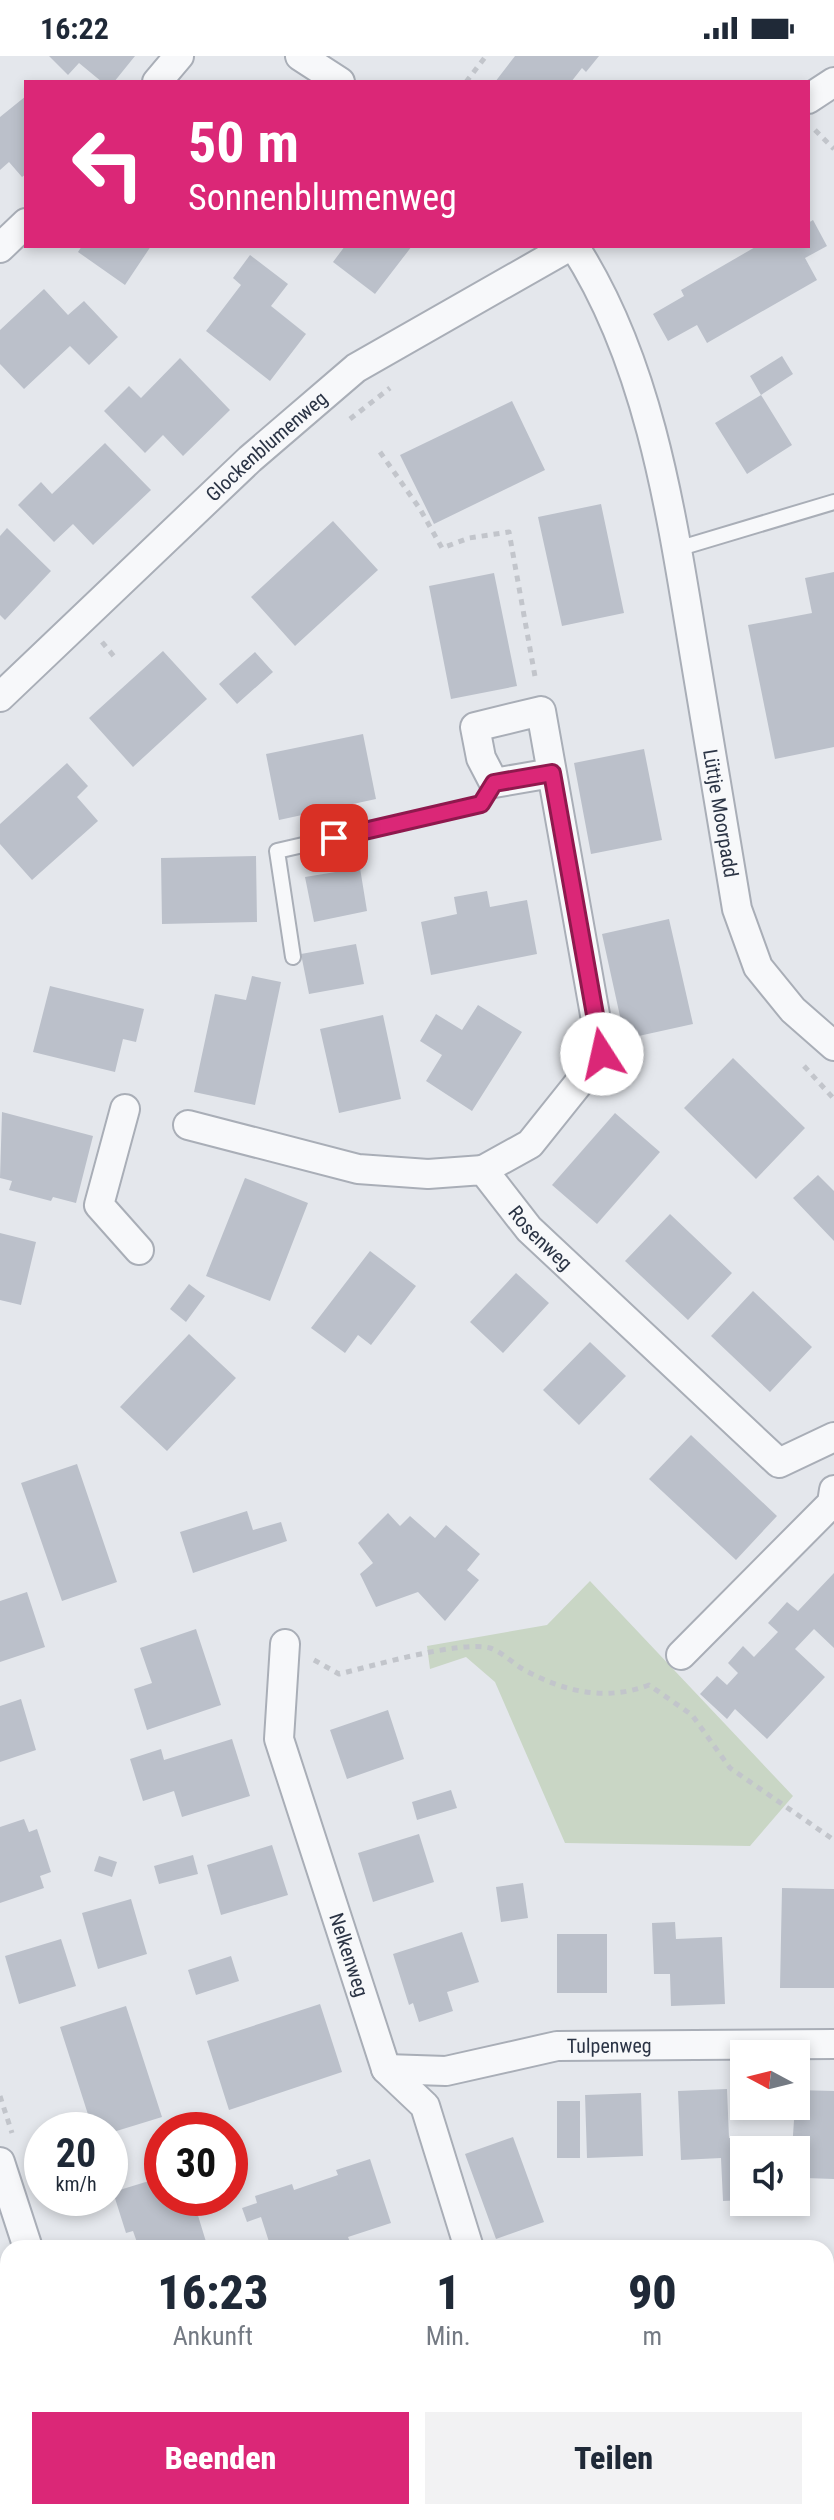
<!DOCTYPE html>
<html lang="de">
<head>
<meta charset="utf-8">
<style>
  :root { --surface:#fff; --page:#f2f2f3; --text:#1f2937; --muted:#747a83; --accent:#db2777 }
  body { margin:0; font-family:"Roboto Condensed",sans-serif; background:var(--page); color:var(--text); height:100vh; display:flex; flex-direction:column; font-size:30px; white-space:nowrap }
  * { box-sizing:border-box; margin:0 }
  p { font-size:26px; color:var(--muted) }
  .icon { flex:none; width:44px; height:44px; fill:none; stroke:currentColor; stroke-width:2; stroke-linecap:round; stroke-linejoin:round }
  .map { position:relative; flex:1; overflow:hidden }
  .details { position:absolute; left:0px; top:2184px; width:834px; height:280px; display:flex; flex-direction:column; background:var(--surface); border-radius:24px 24px 0 0; box-shadow:0 4px 12px #0003 }
  .details>* { flex:none }
  .guide { position:absolute; left:24px; top:24px; width:786px; height:168px; border-radius:0px; box-shadow:0 4px 12px #0003; background:#db2777; color:#fff; overflow:hidden }
  .needle { width:52px; rotate:277deg }
  .tools { position:absolute; left:730px; top:1984px; display:grid; gap:16px }
  .tools a { display:grid; place-items:center; width:80px; height:80px; border-radius:0px; background:var(--surface); box-shadow:0 4px 12px #0003; font-size:40px }
  .speed { position:absolute; left:24px; top:2056px; display:flex; gap:16px; font-size:40px; font-weight:700; text-align:center }
  .speed>* { display:grid; place-content:center; width:104px; height:104px; border-radius:50%; background:var(--surface); box-shadow:0 4px 12px #0003; line-height:1 }
  .speed small { font-size:20px; font-weight:400 }
  .speed .limit { border:12px solid #d22; background:#fff; color:#111 }
  .pin { position:absolute; display:grid; place-items:center; width:68px; height:68px; color:#fff; margin:-34px; border-radius:16px; box-shadow:0 4px 12px #0006 }
  .me { position:absolute; width:88px; margin:-44px; rotate:350deg; stroke-linejoin:round; filter:drop-shadow(0 0 6px #0008) }
  .turn { display:flex; align-items:center; gap:28px; height:168px; padding:0 32px; font-size:36px }
  .turn .icon { width:104px; height:104px; stroke-width:2.5 }
  .turn b { display:block; font-size:56px; line-height:68px }
  .eta { display:flex; justify-content:space-evenly; align-items:center; height:136px; text-align:center }
  .eta b { font-size:48px; font-weight:800; line-height:56px }
  .cta { display:flex; gap:16px; margin-top:auto; padding:16px 32px }
  .cta a { flex:1; height:92px; border-radius:0px; background:var(--accent); color:#fff; font-size:32px; font-weight:800; line-height:92px; text-align:center }
  .cta a+a { background:var(--page); color:var(--text) }
  .status { display:flex; justify-content:space-between; align-items:center; height:56px; padding:0 40px; background:var(--surface); direction:ltr }
  .status svg { height:22px; fill:currentColor }
  .map>svg:first-child { display:block }
  .green { fill:#c9d6c5 }
  .building { fill:#bbc0ca }
  .lines { fill:none; stroke-linecap:round; stroke-linejoin:round }
  .lane-casing { stroke:#a9aeb7; stroke-width:18 }
  .street-casing { stroke:#a9aeb7; stroke-width:32 }
  .path { stroke:#c2c5cb; stroke-width:5; stroke-dasharray:6 6; stroke-linecap:butt }
  .lane { stroke:#f7f8fa; stroke-width:14 }
  .street { stroke:#f7f8fa; stroke-width:28 }
  .route-casing { stroke:#8e194d; stroke-width:20 }
  .route { stroke:#db2777; stroke-width:14 }
  .labels { text-anchor:middle; dominant-baseline:central; stroke-width:6; stroke-linejoin:round; paint-order:stroke }
  .street-label { font-size:20px; fill:#2b3445; stroke:#f4f6f9 }
</style>
</head>
<body>
<div class="status"><b>16:22</b><svg viewBox="0 0 49 12"><path d="M0 12V9h3v3zM5 12V6h3v6zM10 12V3h3v9zM15 12V0h3v12zM26 1h20v11H26zM47 4h2v5h-2z"/></svg></div>
<div class="map">
<svg width="834" height="2464" viewBox="0 0 834 2464">
  <rect width="100%" height="100%" fill="#e4e7ec"/>
  <path class="green" d="M590,1525L793,1740L750,1790L565,1787L495,1626L466,1601L430,1613L427,1590L547,1569Z"/>
  <path class="building" d="M49,0H135L114,26H102L79,7L68,19Z
    M515,0H599L586,16L582,12L571,26H495Z
    M26,40V118L22,121L9,106L0,114V61Z
    M813,164L827,190L805,202L817,224L707,287L697,269L668,285L653,258L684,240L681,234L757,190H808V167Z
    M82,190H151L125,229L78,196Z
    M345,190H412L375,238L333,206Z
    M250,199L288,228L271,250L306,278L270,325L206,275L241,229L233,222Z
    M44,233L68,259L84,245L118,281L89,309L70,290L24,333L0,308V274Z
    M782,300L793,318L761,339L792,389L747,418L715,367L761,339L750,320Z
    M180,302L230,354L183,400L163,379L145,397L104,355L129,330L141,342Z
    M512,345L545,414L434,468L400,399Z
    M105,387L151,434L93,489L73,468L54,486L18,449L41,426L52,438Z
    M601,448L624,557L562,570L538,461Z
    M333,465L378,514L295,590L251,541Z
    M7,472L51,515L5,564L0,559V480Z
    M834,516V691L775,703L748,569L812,557L805,522Z
    M494,517L517,630L451,643L429,530Z
    M163,595L207,643L133,711L89,662Z
    M255,596L273,616L237,648L219,628Z
    M363,678L376,743L279,764L266,698Z
    M644,693L662,784L591,798L574,707Z
    M67,707L88,730L77,741L98,765L32,824L0,788V768Z
    M256,800L257,866L162,868L161,802Z
    M360,812L367,855L314,866L305,821Z
    M487,835L490,851L527,844L537,898L431,919L421,866L457,858L454,841Z
    M669,863L693,968L625,983L602,878Z
    M356,888L364,928L309,938L301,898Z
    M252,920L281,926L255,1049L194,1036L215,938L246,944Z
    M50,930L144,953L136,986L123,983L115,1016L33,996Z
    M478,949L522,976L472,1055L426,1025L442,999L420,985L436,958L462,974Z
    M383,959L401,1043L339,1057L320,973Z
    M733,1002L805,1072L756,1123L684,1052Z
    M2,1056L93,1080L76,1147L53,1141L51,1145L9,1134L12,1125L0,1122Z
    M615,1057L660,1096L597,1168L552,1129Z
    M818,1119L834,1135V1185L793,1142Z
    M245,1122L308,1147L270,1245L206,1220Z
    M670,1158L732,1217L688,1264L625,1205Z
    M0,1177L36,1186L21,1249L0,1244Z
    M370,1195L416,1230L371,1289L358,1279L345,1297L311,1272Z
    M516,1217L549,1247L503,1297L470,1266Z
    M189,1228L205,1240L186,1266L170,1253Z
    M753,1235L812,1291L770,1336L711,1280Z
    M189,1278L236,1322L167,1395L120,1351Z
    M590,1286L626,1320L579,1369L543,1334Z
    M691,1379L777,1460L736,1504L649,1423Z
    M77,1408L117,1526L62,1545L21,1427Z
    M247,1455L253,1474L281,1466L287,1485L193,1517L180,1476Z
    M388,1457L400,1470L410,1460L435,1482L446,1469L480,1498L467,1514L479,1524L445,1565L418,1536L376,1551L360,1518L373,1507L358,1487Z
    M834,1517V1592L814,1573L795,1593L825,1621L767,1683L735,1653L727,1663L700,1638L717,1620L727,1629L738,1617L728,1607L743,1590L754,1601L778,1576L768,1567L787,1546L798,1555Z
    M27,1536L45,1591L0,1606V1545Z
    M196,1573L221,1649L147,1674L134,1633L152,1627L140,1592Z
    M21,1643L36,1694L0,1706V1650Z
    M388,1654L404,1703L347,1723L330,1674Z
    M232,1683L250,1740L182,1761L174,1735L143,1745L130,1703L161,1693L164,1704Z
    M451,1734L457,1752L417,1764L412,1746Z
    M24,1763L29,1776L37,1773L51,1816L40,1820L44,1832L0,1847V1771Z
    M419,1778L434,1826L373,1846L358,1797Z
    M272,1789L288,1839L221,1859L207,1809Z
    M193,1799L198,1818L159,1828L154,1810Z
    M99,1800L117,1806L112,1821L94,1815Z
    M523,1827L528,1862L501,1866L496,1831Z
    M782,1832L834,1833V1932H780Z
    M131,1843L147,1898L98,1913L82,1857Z
    M675,1866L676,1883L722,1881L725,1948L671,1950L670,1918H654L652,1867Z
    M462,1876L479,1926L447,1936L453,1955L419,1966L413,1947L409,1949L393,1898Z
    M557,1878H607V1937H557Z
    M61,1883L76,1930L19,1948L5,1900Z
    M231,1900L239,1925L196,1939L188,1914Z
    M320,1948L342,2016L229,2054L207,1985Z
    M126,1950L162,2061L110,2077V2074H93L60,1971Z
    M727,2033L729,2082H754V2094H744V2144L723,2145L721,2102L681,2104L678,2035Z
    M796,2034L834,2035V2123L805,2122V2139H796V2094H792Z
    M641,2037L643,2100L587,2102L585,2039Z
    M557,2045H580V2102H557Z
    M513,2081L544,2166L496,2183L465,2098Z
    M370,2103L391,2167L348,2181L351,2189L271,2192L261,2161L247,2166L242,2152L257,2147L255,2140L292,2128L294,2134L338,2119L336,2114Z
    M162,2121V2142H184L189,2155L196,2153L207,2189L203,2192H139L133,2175L126,2177L113,2136Z
    M426,2456H473L475,2464H402Z
    M505,2456H605L607,2464H508Z
    M641,2456H695V2464H640Z"/>
  <g class="lines">
    <g class="lane-casing">
      <path id="lane" d="M677,493L834,446
        M293,901L277,795L481,748L494,727"/>
    </g>
    <g class="street-casing">
      <g id="street">
        <path d="M300,0L340,26"/>
        <path d="M157,26L179,0"/>
        <path d="M808,43L834,26"/>
        <path id="s1" d="M574,190C649,306 671,455 693,589C707,677 722,765 737,853L758,911L793,954L834,990"/>
        <path d="M0,192L26,167"/>
        <path id="s2" d="M0,641L250,403L356,312L570,190"/>
        <path d="M125,1053L99,1149L139,1194"/>
        <path id="s3" d="M188,1069L358,1113L428,1118L483,1114L529,1173L779,1407L834,1381"/>
        <path d="M483,1114L530,1088L602,998L541,655L475,671L481,702L494,727L552,717"/>
        <path id="s4" d="M285,1588L279,1683L386,2013L425,2050L469,2192"/>
        <path d="M681,1599L832,1447L834,1434"/>
        <path id="s5" d="M386,2013L446,2015L557,1990L834,1988"/>
        <path d="M0,2106L28,2192"/>
        <path d="M826,2454L834,2460"/>
        <path d="M116,2464L145,2456"/>
      </g>
    </g>
    <path class="path" d="M466,26L486,0
      M815,74L834,93
      M350,363L390,332
      M380,396L420,453L442,492L469,482L509,476L536,626
      M102,586L117,604
      M804,1010L834,1043
      M314,1604L339,1618C372,1610 461,1584 490,1592C500,1595 512,1606 521,1612C561,1635 605,1646 649,1629L692,1659L730,1712L834,1784
      M0,2040L12,2077"/>
    <use href="#lane" class="lane"/>
    <use href="#street" class="street"/>
  </g>
  <g class="lines">
    <g class="route-casing">
      <path id="route" d="M334,782L481,748L494,727L552,717L602,998"/>
    </g>
    <use href="#route" class="route"/>
  </g>
  <g class="labels">
    <g class="street-label">
      <text stroke="none"><textPath href="#s2" startOffset="366">Glockenblumenweg</textPath></text>
      <text stroke="none"><textPath href="#s1" startOffset="590">Lüttje Moorpadd</textPath></text>
      <text stroke="none"><textPath href="#s3" startOffset="390">Rosenweg</textPath></text>
      <text stroke="none"><textPath href="#s4" startOffset="322">Nelkenweg</textPath></text>
      <text stroke="none"><textPath href="#s5" startOffset="226">Tulpenweg</textPath></text>
    </g>
  </g>
</svg>
<div class="tools">
<a><svg class="needle" viewBox="-14 -14 28 28"><path d="M0-13l5 13h-10z" fill="#e53935"/><path d="M0 13l5-13h-10z" fill="#747a83"/></svg></a>
<a><svg class="icon" aria-label="sound" viewBox="0 0 24 24"><path d="M4 9h4l5-4v14l-5-4H4zM17 9q2 3 0 6"/></svg></a>
</div>
<div class="speed"><div>20<small>km/h</small></div><div class="limit">30</div></div>
<div class="pin" style="left:334px;top:782px;background:#d93025"><svg class="icon" aria-label="arrive" viewBox="0 0 24 24"><path d="M6 21V4h12l-3 4 3 4H6"/></svg></div>
<svg class="me" style="left:602px;top:998px" viewBox="-20 -20 40 40"><circle r="19" fill="#fff"/><path d="M0-13L10 11 0 6-10 11z" fill="#db2777"/></svg>
<div class="guide">
<div class="turn"><svg class="icon" aria-label="left" viewBox="0 0 24 24"><path d="M17 20v-9H6M10 6l-5 5 5 5"/></svg><div><b>50 m</b>Sonnenblumenweg</div></div>
</div>
<section class="details">
<div class="eta">
<div><b>16:23</b><p>Ankunft</p></div>
<div><b>1</b><p>Min.</p></div>
<div><b>90</b><p>m</p></div>
</div>
<div class="cta"><a>Beenden</a><a>Teilen</a></div>
</section>
</div>
</body>
</html>
